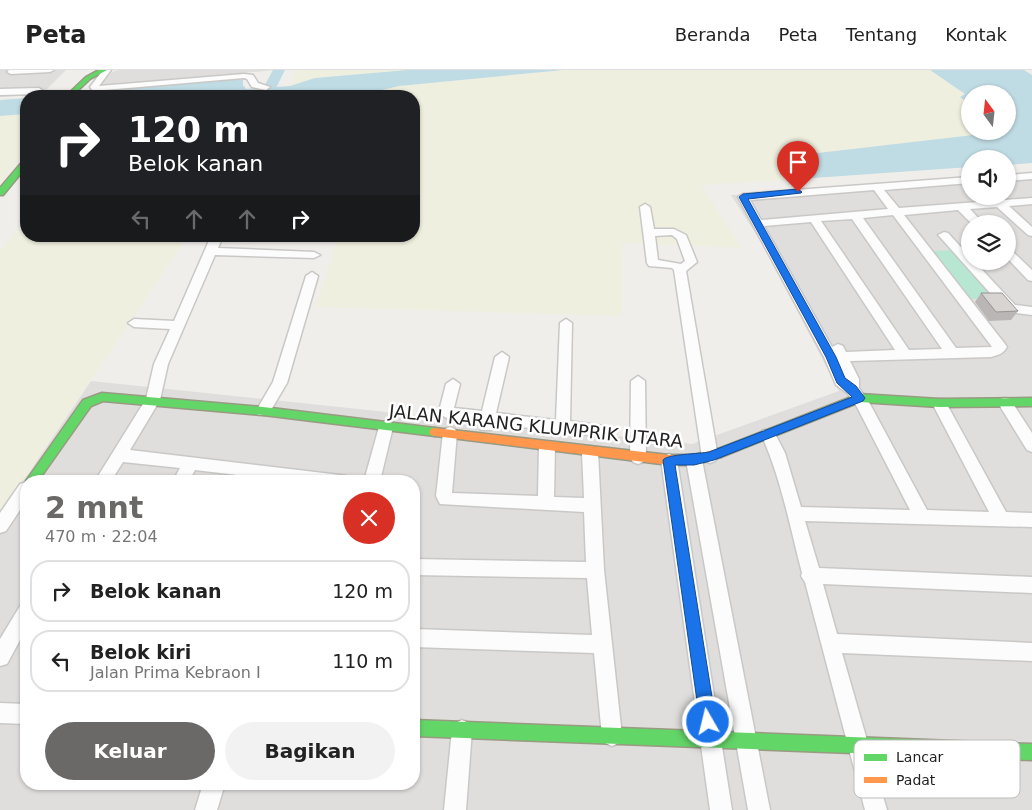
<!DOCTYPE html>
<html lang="id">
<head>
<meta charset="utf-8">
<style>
  :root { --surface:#fff; --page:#f2f2f2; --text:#222; --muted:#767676; --line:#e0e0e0; --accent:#6a6968 }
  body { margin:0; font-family:"DejaVu Sans",sans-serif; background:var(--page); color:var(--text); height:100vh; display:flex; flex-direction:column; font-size:19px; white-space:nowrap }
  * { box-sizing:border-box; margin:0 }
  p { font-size:16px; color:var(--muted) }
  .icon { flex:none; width:28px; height:28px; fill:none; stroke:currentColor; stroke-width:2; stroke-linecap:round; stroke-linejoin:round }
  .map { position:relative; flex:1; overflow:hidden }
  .drawer { position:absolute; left:20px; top:405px; width:400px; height:315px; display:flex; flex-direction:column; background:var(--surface); border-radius:20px; box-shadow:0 1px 4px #0004 }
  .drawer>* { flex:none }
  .guide { position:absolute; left:20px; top:20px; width:400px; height:152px; border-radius:20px; box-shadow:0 1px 4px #0004; background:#202124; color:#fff; overflow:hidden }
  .needle { width:32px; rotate:345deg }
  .buttons { position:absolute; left:961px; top:15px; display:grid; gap:10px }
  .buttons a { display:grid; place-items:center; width:55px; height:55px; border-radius:50%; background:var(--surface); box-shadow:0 1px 4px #0004; font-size:25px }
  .pin { position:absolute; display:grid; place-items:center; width:42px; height:42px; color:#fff; margin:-51px -21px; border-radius:50% 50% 50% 0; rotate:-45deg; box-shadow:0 0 5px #0007 }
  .pin .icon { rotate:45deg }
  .me { position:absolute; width:55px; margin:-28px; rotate:352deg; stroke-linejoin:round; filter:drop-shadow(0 0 4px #0008) }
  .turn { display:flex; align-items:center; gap:18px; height:105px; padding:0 25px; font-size:22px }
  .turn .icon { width:65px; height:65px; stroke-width:2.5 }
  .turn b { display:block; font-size:35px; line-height:42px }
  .lanes { display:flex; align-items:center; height:48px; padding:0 25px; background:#0003; justify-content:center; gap:25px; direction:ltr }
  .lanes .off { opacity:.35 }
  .round { display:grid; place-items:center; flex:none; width:52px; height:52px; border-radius:26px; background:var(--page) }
  .headline { display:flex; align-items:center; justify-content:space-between; height:85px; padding:0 25px }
  h1 { font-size:30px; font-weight:700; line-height:38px; color:var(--accent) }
  .action { display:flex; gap:10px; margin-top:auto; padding:10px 25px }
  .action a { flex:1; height:58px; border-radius:30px; background:var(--accent); color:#fff; font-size:20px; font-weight:700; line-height:58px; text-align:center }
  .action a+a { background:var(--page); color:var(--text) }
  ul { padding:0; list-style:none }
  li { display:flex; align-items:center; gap:15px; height:62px; margin:0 10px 8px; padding:0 15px; border:2px solid var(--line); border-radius:20px }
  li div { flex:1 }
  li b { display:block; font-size:19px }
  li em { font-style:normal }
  header { display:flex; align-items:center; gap:30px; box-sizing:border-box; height:70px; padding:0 25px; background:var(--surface); border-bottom:1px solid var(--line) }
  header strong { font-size:24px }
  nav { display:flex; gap:28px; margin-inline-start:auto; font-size:18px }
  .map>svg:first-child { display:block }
  .residential { fill:#dfdedc; fill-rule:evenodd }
  .farmland { fill:#efefdf }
  .pitch { fill:#b7e6d2 }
  .water { fill:#bfdbe3 }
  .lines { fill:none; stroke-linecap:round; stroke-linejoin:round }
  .river { fill:#bfdbe3; fill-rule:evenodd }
  .street-casing { stroke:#c9c8c7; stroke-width:3 }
  .fast-casing { stroke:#999a82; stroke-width:3 }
  .slow-casing { stroke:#999a82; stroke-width:3 }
  .street { fill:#fdfcfc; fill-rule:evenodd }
  .fast { fill:#63d668; fill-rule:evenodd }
  .slow { fill:#ff974d; fill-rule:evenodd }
  .wall { fill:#b9b6b5 }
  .building { fill:#d7d4d2; stroke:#969493 }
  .route { fill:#1a73e8; stroke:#114b97 }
  .labels { text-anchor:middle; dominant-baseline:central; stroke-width:5; stroke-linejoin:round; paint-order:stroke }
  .street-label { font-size:18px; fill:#222; stroke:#fff }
  .key { fill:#fff; stroke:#bdbdbd; stroke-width:1 }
  .key-label { font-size:14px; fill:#222 }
</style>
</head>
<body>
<header>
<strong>Peta</strong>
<nav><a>Beranda</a><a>Peta</a><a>Tentang</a><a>Kontak</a></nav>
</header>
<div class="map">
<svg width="1032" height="740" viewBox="0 0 1032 740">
  <rect width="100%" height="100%" fill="#f0eeeb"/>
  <path class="residential" d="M0,0H66L42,24L0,27Z
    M118,0H274L99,17L112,2Z
    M1032,106V740H0V445L91,311L692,374L839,321L763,175L731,125L970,110V126H1008V107ZM970,154H1008V191H970ZM26,411H414V714H26Z"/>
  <path class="farmland" d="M296,0H408L315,8L290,16Z
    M563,0H930L965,24L961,27L970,34V61L1006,62L793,86L799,109L701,115L742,178L623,173L622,246L316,237L338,166H414V26H357L399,16Z
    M26,44V82L0,114V46Z
    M26,152V166H210L186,169L0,445V181Z"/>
  <path class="pitch" d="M956,180L995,228L969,229L932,181Z"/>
  <path class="water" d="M408,0H563L399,16L357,26H43L235,8L243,10V15L246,19L290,16L315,8Z
    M930,0H1024L1032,5V93L1008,95V89H970V97L799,109L792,86L1008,61V24H970V34L960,27L965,24Z
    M26,28V44L0,46V30Z"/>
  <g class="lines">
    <path class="river" d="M273,0H285L272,26H262L260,24Z"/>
    <g class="street-casing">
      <path id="street" d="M9,0H54L50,2L11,4L7,2Z
        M103,0H111L99,16L244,4L253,5L258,13L270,17L266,20L252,17L247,9L244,8L93,21L90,17Z
        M0,19L39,18L43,21L39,24L0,25Z
        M1032,103V109L1008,111V105Z
        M970,107V113L884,120L899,138L1032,128V134L1009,136L1032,157V166L1028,165L997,137L970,139L984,154H972L958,140L904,145L1005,274L1007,277C1003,284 998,285 991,287L850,291L859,309V318L870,334L927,440L989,442L932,333L934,329H944L1006,442L1032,443V457L805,451L819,498L1032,507V523L823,514L837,564L1032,573V591L842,583L887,740H865L805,512L801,506L802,503C790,457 781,408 761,364L763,360H773L785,383L801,437L910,440L857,337L847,323L836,315L824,287L738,127L743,124ZM874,120L888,139L761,150L750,130ZM893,145L992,277L956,278L863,148ZM852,149L942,279L909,280L821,151ZM811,152L895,280L846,282L843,276L838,274L832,277L764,156Z
        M645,134L650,137L654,159H674L686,165L697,192L686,201L718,387L715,391L710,393L705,391L702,387L674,200L672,198L649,196L647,193L640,137ZM672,165L677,169L685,191L681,194L658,190L655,166Z
        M944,162L948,163L970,187V191H974L1015,235L1032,237V245L1007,242L940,167L938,165Z
        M211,166H223L218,178L314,182L320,185L314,188L215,185L168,294L160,330L130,380L340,405L346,406L348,411H288L195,400L189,411H173L180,398L123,392L111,411H95L146,329L154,294L170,259L134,257L128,253L134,249L174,251Z
        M1008,180L1012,181L1032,200V211L1028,210L1008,189Z
        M312,202L318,206L287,313L268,345H258L256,341L273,312L306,206Z
        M566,249L572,253L570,351L604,356L606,360L604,364L599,366L494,354L491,360H481L480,352C467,351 445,353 439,341L446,314L453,309L460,314L454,338L482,341L495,287L502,282L509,287L496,343L556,350L560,253Z
        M638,306L645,311L646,388L643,392L638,394L633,392L630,388L631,311Z
        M1005,328L1010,329L1032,363V382L1027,380L998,333L1000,329Z
        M386,351L391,353L393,357L380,411H364L379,357L381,353Z
        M450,357L455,359L457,363L452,423L538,426L539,376L542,372H552L555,376L554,427L584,428L582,382L585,378L590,376L595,378L598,382L604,500L622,666L619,673L612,676L605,673L602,666L594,583L414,577V559L592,565L587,508L414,505V489L586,492L584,442L440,434L436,426L443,363L445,359Z
        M669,384L674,386L677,390L732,740H710L661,390L664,386Z
        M694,384L699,386L702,390L770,740H748L686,390L689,386Z
        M26,412V431L6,461L0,463V443L20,414Z
        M26,533V559L7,594L0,596V569L20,536Z
        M0,633L26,634V654L0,653Z
        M462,650L469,653L472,660L466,740H444L452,660L455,653Z
        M203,714H225L217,740H195Z"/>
    </g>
    <g class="fast-casing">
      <path id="fast" d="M99,0H107L90,9L72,26H66L86,7Z
        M23,91H26V97L3,125H0V118Z
        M102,323L263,337L435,358L439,359L441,362L439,365L435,366L263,345L103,331L91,336L38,411H26L83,330Z
        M859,324L939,329L1032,328V336L939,337L860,332L721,387H713L711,384L713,381Z
        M414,650L1032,674V690L414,666Z"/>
    </g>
    <g class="slow-casing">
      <path id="slow" d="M435,358L669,385H694L717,379L721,381L723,384L721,387L694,395H669L435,366L431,365L429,362L431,359Z"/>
    </g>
    <use href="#street" class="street"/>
    <use href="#fast" class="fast"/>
    <use href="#slow" class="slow"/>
  </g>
  <path class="wall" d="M981,223L1018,241L1011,250L989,251L975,232Z"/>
  <path class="building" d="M981,223H1002L1018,241L996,242Z"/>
  <path class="route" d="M798,119L802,122L801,123L748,129L836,287L845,308L856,316L865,328L863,331L714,390L694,395H675L716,652L714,657L708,660L703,657L700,652L663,390C667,384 699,384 709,382L852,327L837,313L826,287L739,127L743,124Z"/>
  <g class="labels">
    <g class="street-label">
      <text transform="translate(536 356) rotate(6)">JALAN KARANG KLUMPRIK UTARA</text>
    </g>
  </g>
  <rect x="854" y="670" width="166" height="58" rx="8" class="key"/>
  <rect x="864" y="684" width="23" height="7" fill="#63d668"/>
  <rect x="864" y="707" width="23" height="6" fill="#ff974d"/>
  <g class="key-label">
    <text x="896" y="692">Lancar</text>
    <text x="896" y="715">Padat</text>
  </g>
</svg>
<div class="buttons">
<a><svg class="needle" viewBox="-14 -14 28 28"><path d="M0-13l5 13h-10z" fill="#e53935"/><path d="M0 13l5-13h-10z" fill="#767676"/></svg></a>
<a><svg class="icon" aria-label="sound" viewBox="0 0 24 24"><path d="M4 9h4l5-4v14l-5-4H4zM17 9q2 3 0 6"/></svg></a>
<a><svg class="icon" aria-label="layers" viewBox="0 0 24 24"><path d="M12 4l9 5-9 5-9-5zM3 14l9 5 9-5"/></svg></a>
</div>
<div class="pin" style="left:798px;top:122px;background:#d93025"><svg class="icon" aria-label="arrive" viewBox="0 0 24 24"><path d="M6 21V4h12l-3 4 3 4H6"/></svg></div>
<svg class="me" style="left:708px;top:652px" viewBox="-20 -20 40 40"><circle r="17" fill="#1a73e8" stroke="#fff" stroke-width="3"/><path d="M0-11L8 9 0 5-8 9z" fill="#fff"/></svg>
<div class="guide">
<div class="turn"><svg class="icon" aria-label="right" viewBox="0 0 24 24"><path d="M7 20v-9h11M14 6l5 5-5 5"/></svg><div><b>120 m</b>Belok kanan</div></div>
<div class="lanes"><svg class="icon off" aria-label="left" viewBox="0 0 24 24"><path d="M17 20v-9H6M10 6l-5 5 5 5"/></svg><svg class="icon off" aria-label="ahead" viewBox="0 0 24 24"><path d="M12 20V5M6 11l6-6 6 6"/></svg><svg class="icon off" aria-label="ahead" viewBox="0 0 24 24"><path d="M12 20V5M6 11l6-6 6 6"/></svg><svg class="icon" aria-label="right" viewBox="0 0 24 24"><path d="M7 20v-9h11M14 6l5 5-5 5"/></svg></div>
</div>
<section class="drawer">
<div class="headline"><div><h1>2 mnt</h1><p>470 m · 22:04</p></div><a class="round" style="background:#d93025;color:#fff"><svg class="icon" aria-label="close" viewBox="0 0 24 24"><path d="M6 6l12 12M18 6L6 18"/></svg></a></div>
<ul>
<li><svg class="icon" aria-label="right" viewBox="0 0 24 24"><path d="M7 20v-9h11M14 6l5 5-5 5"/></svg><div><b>Belok kanan</b></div><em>120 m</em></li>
<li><svg class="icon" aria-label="left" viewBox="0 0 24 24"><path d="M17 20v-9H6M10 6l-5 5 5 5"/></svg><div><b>Belok kiri</b><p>Jalan Prima Kebraon I</p></div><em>110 m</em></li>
</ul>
<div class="action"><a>Keluar</a><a>Bagikan</a></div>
</section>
</div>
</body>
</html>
